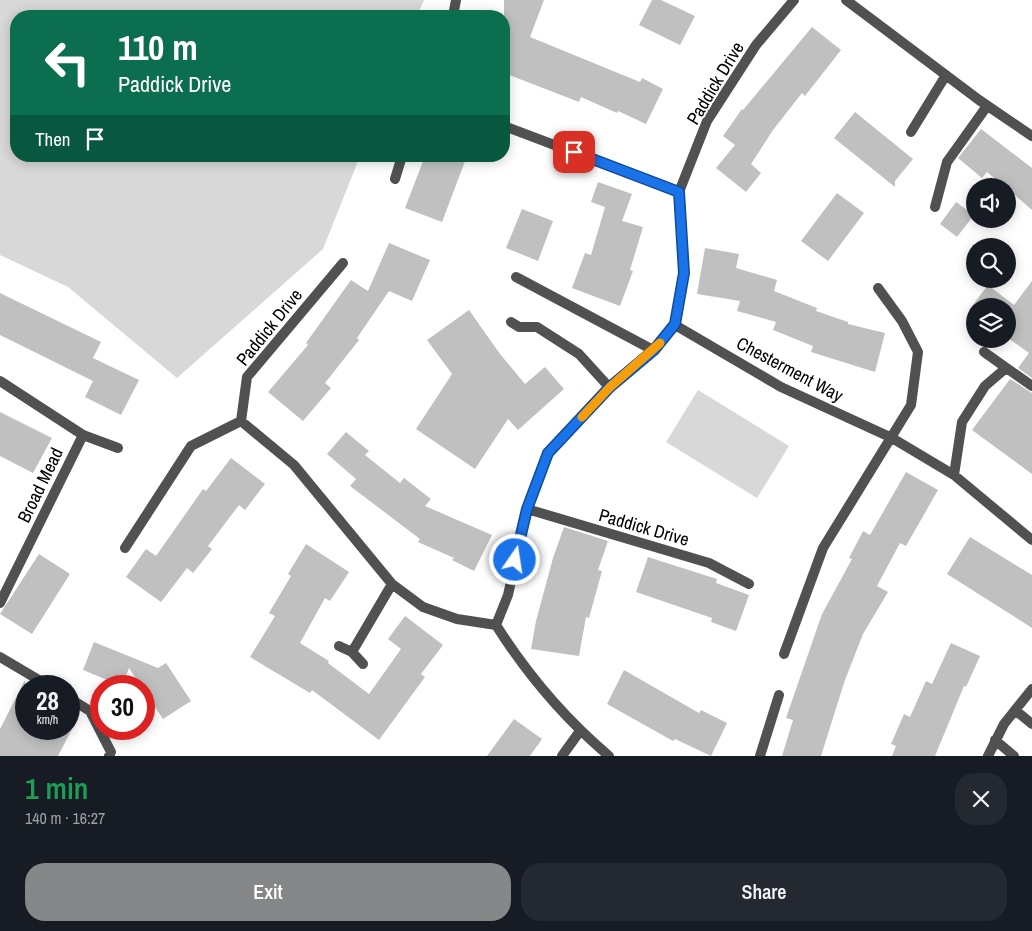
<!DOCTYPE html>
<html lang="en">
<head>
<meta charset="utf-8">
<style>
  :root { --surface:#171b24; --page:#242831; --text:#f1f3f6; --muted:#9ea1a6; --accent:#858687 }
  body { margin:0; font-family:"Archivo Narrow",sans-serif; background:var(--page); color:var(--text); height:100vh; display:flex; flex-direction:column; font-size:19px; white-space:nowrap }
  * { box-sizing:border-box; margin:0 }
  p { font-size:16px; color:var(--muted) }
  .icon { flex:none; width:28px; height:28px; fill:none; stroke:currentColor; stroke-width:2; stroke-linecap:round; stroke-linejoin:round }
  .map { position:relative; height:756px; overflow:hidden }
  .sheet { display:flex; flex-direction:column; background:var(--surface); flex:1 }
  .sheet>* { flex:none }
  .top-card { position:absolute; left:10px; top:10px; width:500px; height:152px; border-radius:20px; box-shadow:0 2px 12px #0003; background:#0b6e4f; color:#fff; overflow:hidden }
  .tools { position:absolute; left:966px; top:178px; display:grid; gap:10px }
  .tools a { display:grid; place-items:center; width:50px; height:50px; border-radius:50%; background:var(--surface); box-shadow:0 2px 12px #0003; font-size:25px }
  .speed { position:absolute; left:15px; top:675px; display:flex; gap:10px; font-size:25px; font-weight:700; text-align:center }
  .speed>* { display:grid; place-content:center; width:65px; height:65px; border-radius:50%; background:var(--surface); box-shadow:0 2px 12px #0003; line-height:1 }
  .speed small { font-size:12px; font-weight:400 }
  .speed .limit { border:8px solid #d22; background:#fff; color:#111 }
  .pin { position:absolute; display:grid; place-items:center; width:42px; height:42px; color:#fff; margin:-21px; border-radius:10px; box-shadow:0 2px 8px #0006 }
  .me { position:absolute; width:55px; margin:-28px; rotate:13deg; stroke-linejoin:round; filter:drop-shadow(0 0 4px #0008) }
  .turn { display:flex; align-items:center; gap:18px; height:105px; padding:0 25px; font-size:22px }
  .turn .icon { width:65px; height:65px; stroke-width:2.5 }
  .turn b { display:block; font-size:35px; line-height:42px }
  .then { display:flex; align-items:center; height:48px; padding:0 25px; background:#0003; gap:10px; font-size:19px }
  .round { display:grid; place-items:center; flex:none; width:52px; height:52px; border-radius:20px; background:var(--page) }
  .headline { display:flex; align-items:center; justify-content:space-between; height:85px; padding:0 25px }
  h1 { font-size:30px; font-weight:600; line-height:38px; color:#1e9e55 }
  .button { display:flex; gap:10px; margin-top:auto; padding:10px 25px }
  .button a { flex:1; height:58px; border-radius:20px; background:var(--accent); color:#fff; font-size:20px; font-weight:600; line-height:58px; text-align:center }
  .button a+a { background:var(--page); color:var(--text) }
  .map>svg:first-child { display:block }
  .green { fill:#d8d8d8 }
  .building { fill:#c0c0c0 }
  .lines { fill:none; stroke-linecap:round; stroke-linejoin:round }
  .street { stroke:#515151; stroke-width:10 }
  .route-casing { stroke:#114b97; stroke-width:12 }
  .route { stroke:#1a73e8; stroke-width:9 }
  .slow { stroke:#f59e0b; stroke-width:9 }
  .labels { text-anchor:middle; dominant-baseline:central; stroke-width:4; stroke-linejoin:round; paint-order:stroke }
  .street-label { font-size:18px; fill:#000; stroke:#fff }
</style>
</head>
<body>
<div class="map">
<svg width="1032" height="756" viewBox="0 0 1032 756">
  <rect width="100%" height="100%" fill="#fff"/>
  <path class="green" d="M0,0H424L417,16H16V156H360L323,249L177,378L68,287L0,255Z
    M698,390L789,446L757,498L666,442Z"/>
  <path class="building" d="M504,0H544L530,37L640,82L642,78L663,89L646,124L618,111L617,113L581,97L579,102L504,73Z
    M652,0H661L695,16L680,45L639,25Z
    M812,27L841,50L805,96L802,93L773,130L751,164L761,173L746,192L716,168L735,145L723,136L742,109L743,110Z
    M855,112L913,159L895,181V187L834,138Z
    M981,129L1032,168V210L1008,189V186H1004L987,172L982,178L958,158Z
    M425,156H467L442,222L405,208Z
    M598,182L632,194L622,221L643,227L630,270L633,271L620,306L572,288L585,253L591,255L605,207L591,202Z
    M837,193L864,213L828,261L801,241Z
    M956,202L974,215L957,237L940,224Z
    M522,209L553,221L538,261L506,248Z
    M389,243L430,260L412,301L389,291L357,338L359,340L325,383L331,388L303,421L268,392L308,345L306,343L351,280L368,291Z
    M705,248L739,254L736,268L777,280L774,291L817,308L816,311L848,322V324L885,333L875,372L811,352L813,346L773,330L776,322L737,311L740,301L697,294Z
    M1032,281V378L1018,368L1029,353L1008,338V306H975V314L969,310L988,285L1014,305Z
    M0,293L101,342L93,358L139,380L121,415L85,397L93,381L0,335Z
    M469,310L500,354L525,384L545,367L564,389L518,430L508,419L475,469L416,429L452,374L427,340Z
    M1010,379L1032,393V474L972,430Z
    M0,412L52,438L33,473L0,456Z
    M346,432L369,451L365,455L400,483L404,478L431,499L425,506L492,535L474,571L452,560L454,558L418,542L420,539L350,486L356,479L327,454Z
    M231,458L265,484L245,510L239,505L208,546L212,549L193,573L187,568L161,602L126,577L146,549L156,556L203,489L206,491Z
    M906,472L938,490L906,546L900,543L877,586L888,592L863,634L845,680L821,756H782L793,720L786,718L822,614L852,559L849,558L863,531L870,535Z
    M564,527L608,541L598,570L602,571L589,618L586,617L579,656L531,649L536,621L553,558Z
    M970,537L1032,575V628L947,574Z
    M306,544L349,572L330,601L325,598L300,643L329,661L328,663L369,694L401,649L388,639L405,616L443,645L421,674L425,677L379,740L312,690L310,693L250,657L275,616L269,613L291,576L288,574Z
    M39,554L70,574L32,634L0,614Z
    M648,557L717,579L716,583L749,595L736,631L711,622L712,618L636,592Z
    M94,642L158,668L166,663L191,701L163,719L144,690V686H141L129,668L122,686L83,670Z
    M951,643L980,656L966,687L964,686L935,756H892L896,746L891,744L904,714L910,717L926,681L932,684Z
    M624,670L699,713L701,710L727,723L711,756L675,739L673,741L607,704Z
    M25,680L26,729H72L58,756H0V729Z
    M514,719L542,739L530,756H487Z"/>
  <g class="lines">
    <path class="street" d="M846,0L979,100L1032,136
      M453,16L456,0
      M504,126L679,192
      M911,132L946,75
      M395,179L402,156
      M935,207L947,162L987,106
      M516,277L653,350
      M511,322L519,327H537L579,354L609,387
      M675,325L781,387L892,438L954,475L1032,540
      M984,352L1032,386
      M0,381L83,435L0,603
      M241,421L247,377L343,263
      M83,435L118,448
      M954,475L962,422L985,386L1006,368
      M527,509L709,563L749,584
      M125,548L191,446L241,421L294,465L392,584L423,607L457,619L496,625
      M339,646L352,652L392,584
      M352,652L363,664
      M784,654L823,548L911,405L918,352L902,321L878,288
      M0,657L49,686
      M69,698L90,711L111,752L109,756
      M1015,710L1032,724
      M995,740L1014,756
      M562,756L580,731
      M609,756C564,718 527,674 496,625L508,595L527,509L548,453L609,387L653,350L675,325L684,273L679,192L707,121L756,45L794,0
      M760,756L779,695
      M988,756L1004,724L1032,689"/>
  </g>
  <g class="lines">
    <g class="route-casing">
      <path id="route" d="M515,560L527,509L548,453L610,387L654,350L675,324L684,273L679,192L574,152"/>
    </g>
    <use href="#route" class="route"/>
    <path class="slow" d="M582,417L610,387L660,343"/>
  </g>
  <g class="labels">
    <g class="street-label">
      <text transform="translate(715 83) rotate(-59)">Paddick Drive</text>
      <text transform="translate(269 327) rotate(-51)">Paddick Drive</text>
      <text transform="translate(790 369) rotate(28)">Chesterment Way</text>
      <text transform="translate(40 485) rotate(-64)">Broad Mead</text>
      <text transform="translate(644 527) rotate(16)">Paddick Drive</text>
    </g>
  </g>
</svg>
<div class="tools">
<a><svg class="icon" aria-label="sound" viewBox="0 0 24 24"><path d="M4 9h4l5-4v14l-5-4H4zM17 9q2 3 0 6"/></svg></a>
<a><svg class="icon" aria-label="search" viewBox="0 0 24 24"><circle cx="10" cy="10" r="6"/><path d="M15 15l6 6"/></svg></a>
<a><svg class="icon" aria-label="layers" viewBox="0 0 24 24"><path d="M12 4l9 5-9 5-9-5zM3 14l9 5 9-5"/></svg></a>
</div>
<div class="speed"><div>28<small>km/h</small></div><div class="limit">30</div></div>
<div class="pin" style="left:574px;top:152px;background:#d93025"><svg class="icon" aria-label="arrive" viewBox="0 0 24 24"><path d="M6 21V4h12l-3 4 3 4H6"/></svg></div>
<svg class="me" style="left:515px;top:560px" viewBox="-20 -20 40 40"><circle r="17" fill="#1a73e8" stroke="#fff" stroke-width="3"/><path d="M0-11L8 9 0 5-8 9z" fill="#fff"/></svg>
<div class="top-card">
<div class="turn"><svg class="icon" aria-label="left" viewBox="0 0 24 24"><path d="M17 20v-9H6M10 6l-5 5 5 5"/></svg><div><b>110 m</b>Paddick Drive</div></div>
<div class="then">Then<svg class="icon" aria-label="arrive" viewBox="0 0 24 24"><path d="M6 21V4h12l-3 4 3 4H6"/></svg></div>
</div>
</div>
<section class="sheet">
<div class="headline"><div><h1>1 min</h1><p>140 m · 16:27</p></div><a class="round"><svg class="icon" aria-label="close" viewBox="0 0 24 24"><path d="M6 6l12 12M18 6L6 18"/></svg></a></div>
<div class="button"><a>Exit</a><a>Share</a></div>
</section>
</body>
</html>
